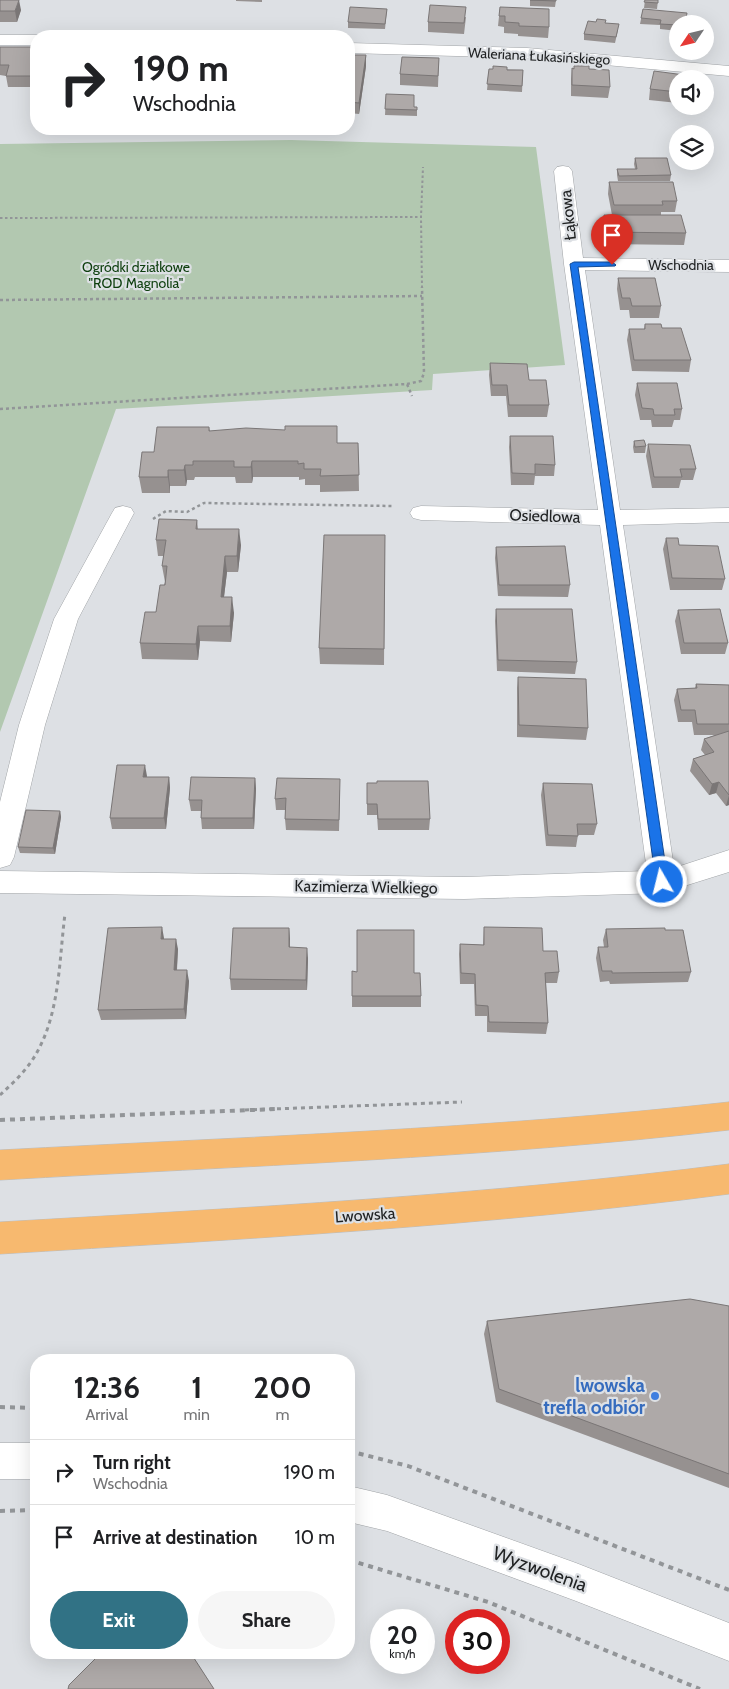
<!DOCTYPE html>
<html lang="en">
<head>
<meta charset="utf-8">
<style>
  :root { --surface:#fff; --page:#f6f6f6; --text:#202124; --muted:#757577; --line:#e0e0e0; --accent:#317285 }
  body { margin:0; font-family:Cabin,sans-serif; background:var(--page); color:var(--text); height:100vh; display:flex; flex-direction:column; font-size:19px; white-space:nowrap }
  * { box-sizing:border-box; margin:0 }
  p { font-size:16px; color:var(--muted) }
  .icon { flex:none; width:28px; height:28px; fill:none; stroke:currentColor; stroke-width:2; stroke-linecap:round; stroke-linejoin:round }
  .map { position:relative; flex:1; overflow:hidden }
  .details { position:absolute; left:30px; top:1354px; width:325px; height:305px; display:flex; flex-direction:column; background:var(--surface); border-radius:20px; box-shadow:0 5px 20px #0002 }
  .details>* { flex:none }
  .guide { position:absolute; left:30px; top:30px; width:325px; height:105px; border-radius:20px; box-shadow:0 5px 20px #0002; background:#fff; color:var(--text); overflow:hidden }
  .needle { width:32px; rotate:235deg }
  .tools { position:absolute; left:669px; top:15px; display:grid; gap:10px }
  .tools a { display:grid; place-items:center; width:45px; height:45px; border-radius:50%; background:var(--surface); box-shadow:0 5px 20px #0002; font-size:25px }
  .speed { position:absolute; left:370px; top:1609px; display:flex; gap:10px; font-size:25px; font-weight:700; text-align:center }
  .speed>* { display:grid; place-content:center; width:65px; height:65px; border-radius:50%; background:var(--surface); box-shadow:0 5px 20px #0002; line-height:1 }
  .speed small { font-size:12px; font-weight:400 }
  .speed .limit { border:8px solid #d22; background:#fff; color:#111 }
  .pin { position:absolute; display:grid; place-items:center; width:42px; height:42px; color:#fff; margin:-51px -21px; border-radius:50% 50% 50% 0; rotate:-45deg; box-shadow:0 0 5px #0007 }
  .pin .icon { rotate:45deg }
  .me { position:absolute; width:55px; margin:-28px; rotate:352deg; stroke-linejoin:round; filter:drop-shadow(0 0 4px #0008) }
  .turn { display:flex; align-items:center; gap:18px; height:105px; padding:0 20px; font-size:22px }
  .turn .icon { width:65px; height:65px; stroke-width:2.5 }
  .turn b { display:block; font-size:35px; line-height:42px }
  .eta { display:flex; justify-content:space-evenly; align-items:center; height:85px; text-align:center }
  .eta b { font-size:30px; font-weight:800; line-height:35px }
  .button { display:flex; gap:10px; margin-top:auto; padding:10px 20px }
  .button a { flex:1; height:58px; border-radius:30px; background:var(--accent); color:#fff; font-size:20px; font-weight:800; line-height:58px; text-align:center }
  .button a+a { background:var(--page); color:var(--text) }
  ul { padding:0; list-style:none }
  li { display:flex; align-items:center; gap:15px; height:65px; padding:0 20px; border-top:1px solid var(--line) }
  li div { flex:1 }
  li b { display:block; font-size:19px }
  li em { font-style:normal }
  .map>svg:first-child { display:block }
  .green { fill:#b2c8b0 }
  .lines { fill:none; stroke-linecap:round; stroke-linejoin:round }
  .minor-casing { stroke:#a1a4a7; stroke-width:1 }
  .major-casing { stroke:#bcbdbd; stroke-width:1 }
  .path-far3 { stroke:#929598; stroke-width:2; stroke-dasharray:2.5 2.5; stroke-linecap:butt }
  .path-far2 { stroke:#929598; stroke-width:2.5; stroke-dasharray:3 3; stroke-linecap:butt }
  .path-far1 { stroke:#929598; stroke-width:3; stroke-dasharray:4 4; stroke-linecap:butt }
  .path { stroke:#929598; stroke-width:4; stroke-dasharray:5 5; stroke-linecap:butt }
  .minor { fill:#fff; fill-rule:evenodd }
  .major { fill:#f7b96f; fill-rule:evenodd }
  .wall { fill:#969190 }
  .shaded-wall { fill:#7a7676 }
  .building { fill:#aea9a8; stroke:#7a7676 }
  .route { fill:#1a73e8; stroke:#114b97 }
  .shop-dot { fill:#3f7fe0; stroke:#dde0e4; stroke-width:2 }
  .labels { text-anchor:middle; dominant-baseline:central; stroke-width:4.5; stroke-linejoin:round; paint-order:stroke }
  .far-street-label { font-size:14px; fill:#212324; stroke:#dde0e4 }
  .far-park-label { font-size:14px; fill:#0d3e0d; stroke:#dde0e4 }
  .street-label { font-size:16px; fill:#212324; stroke:#dde0e4 }
  .near-shop-label { font-size:19px; font-weight:bold; fill:#366cbe; stroke:#dde0e4; text-anchor:end }
  .near-street-label { font-size:19px; fill:#212324; stroke:#dde0e4 }
</style>
</head>
<body>
<div class="map">
<svg width="729" height="1689" viewBox="0 0 729 1689">
  <rect width="100%" height="100%" fill="#dde0e4"/>
  <path class="green" d="M291,140L536,147L565,365L433,374L432,390L116,409L0,732V144Z"/>
  <g class="lines">
    <g class="minor-casing">
      <path id="minor" d="M0,35H36L40,36H36V45H0Z
        M349,43L527,48L729,66V76L527,58L349,53Z
        M563,166L569,167L572,171L583,258L729,260V272L585,270L620,510L729,508V522L623,525L674,868L729,850V872L662,893L464,899L0,893V871L464,877L647,871L600,525L421,520L413,518L410,513L413,508L421,506L598,510L564,264L554,171L557,167Z
        M123,506L131,508L134,513L78,619L45,725L14,857L10,865L0,868V802L19,725L54,619L112,513L115,508Z
        M0,1443H36V1479H0Z
        M349,1486L387,1495L576,1563L729,1623V1661L576,1601L387,1531L349,1522Z"/>
    </g>
    <g class="major-casing">
      <path id="major" d="M729,1102V1130C487,1158 243,1166 0,1180V1150C243,1137 487,1129 729,1102Z
        M729,1164V1194C487,1226 244,1239 0,1254V1222C244,1208 487,1195 729,1164Z"/>
    </g>
    <path class="path-far3" d="M0,218L421,217
      M422,288L421,217L423,167"/>
    <path class="path-far2" d="M0,300L422,296
      M407,384L421,381L424,373L422,287
      M0,409L407,384L412,396
      M153,519L166,511L187,512L204,503L392,506"/>
    <path class="path-far1" d="M0,1095C13,1083 27,1070 36,1054C60,1013 59,960 65,914
      M245,1110L462,1102"/>
    <path class="path" d="M0,1120L277,1109
      M0,1407L36,1408
      M349,1451L408,1466L729,1590
      M0,1511L36,1510
      M349,1560L488,1602L700,1689"/>
    <use href="#minor" class="minor"/>
    <use href="#major" class="major"/>
  </g>
  <path class="wall" d="M0,0L21,10L17,22H0Z
    M236,0H262V2L236,1Z
    M530,0H556L555,7L530,6Z
    M645,0H658L657,9L644,8Z
    M500,7L549,27L548,38L518,36V34L504,33V27L498,26Z
    M387,9L385,29L348,28V22Z
    M643,9L678,24V31L660,29V25L640,24Z
    M466,17L464,34L428,32V22Z
    M605,23L618,30L615,43L584,40V34Z
    M0,47H36V87H8L6,76L0,75Z
    M349,55H366V66L359,114L349,113Z
    M439,58L438,87L400,85V74Z
    M572,68L589,69L610,87L608,98L571,96V79Z
    M489,69L523,70L522,92L487,90Z
    M678,79V103L649,100L650,89Z
    M386,94L414,107H417V116L385,115Z
    M635,158L671,175L670,181H618L617,175V169H635L634,164Z
    M609,182L677,201L675,212H661V215L686,233L684,245L605,244L602,227L604,215H612L608,194Z
    M618,278L661,306L659,318H630L629,310H620L617,289Z
    M645,324L662,328L691,360L689,372L632,371L627,340L629,329H644Z
    M490,363L529,380L549,405L547,417H508L506,396H491L489,375Z
    M637,383L682,409L680,420H674L672,427H652L651,420H640L635,395Z
    M209,427L210,431L337,443H358L359,491L320,492V485H305V479L299,480V477H253L252,483H236L235,477H195L194,480H187L186,486H170V493H142L139,477L154,452Z
    M510,436L555,465L554,476H535L534,485H511L509,447Z
    M634,441L646,446L645,453H634L633,447Z
    M648,444L696,469L693,480H681L679,488H652L646,456Z
    M197,520L198,529L241,545L238,572H227L224,597L234,613L231,642L200,641L198,660L142,659L140,643L156,612L165,582L162,566L164,556H158L156,540Z
    M385,535L384,665L320,664L319,648Z
    M666,538L679,545L725,579L722,590H670L663,549Z
    M496,547L570,585L568,597L498,596L495,558Z
    M496,609L577,662L575,674L497,671L495,621Z
    M678,610L728,643L725,654H681L675,621Z
    M518,677L588,728L586,740L517,737V688Z
    M696,684L729,685V805L726,806L716,793L709,795L690,771L693,759L705,755L701,750L704,739L715,735H694L692,722H678L674,700L677,689L695,688Z
    M169,777L170,788L166,829H112L110,818Z
    M255,778L256,789L254,829H202L201,818V811H191L189,800Z
    M367,783L430,819L429,830H378L377,815H367Z
    M543,783L597,824L594,835H578L576,847L546,846L541,795Z
    M340,790L339,831L286,830L285,819V810H276L275,799Z
    M60,811L61,817L55,854L20,853L18,847Z
    M484,927L543,951L559,972L557,983H546L548,1023L546,1034L487,1032V1016H475L474,984H460L459,954L460,944L483,945Z
    M289,928L290,947L308,958L307,990H231L230,979Z
    M606,929L665,930L691,972L688,982L610,984L609,981L600,982L596,958L598,947H604L603,940Z
    M164,938V939L178,949L177,970L189,981L186,1019L101,1020L98,1010Z
    M352,971L421,996V1007H352Z
    M729,1306V1488L496,1402L484,1334L487,1321Z"/>
  <path class="shaded-wall" d="M19,0L21,10L17,22L15,11Z
    M36,47V64L33,75L31,64Z
    M366,55V66L359,114V103Z
    M36,67V87L34,76Z
    M252,461L253,477L252,483L251,467Z
    M185,465L187,480L186,486L184,470Z
    M168,470L170,486V493L168,477Z
    M239,529L241,545L238,572L237,556Z
    M225,556L227,572L222,613L221,597Z
    M232,597L234,613L231,642L230,626Z
    M198,626L200,641L198,660L196,644Z
    M145,765L147,776L145,788L143,777Z
    M169,777L170,788L166,829L164,818Z
    M255,778L256,789L254,829L253,818Z
    M719,782L716,793L709,795L712,784Z
    M729,795V805L726,806Z
    M60,811L61,817L55,854L53,848Z
    M162,927L164,938L163,950L161,939Z
    M289,928L290,939L289,958Z
    M176,939L178,949L176,981L174,970Z
    M307,948L308,958L307,990L306,980Z
    M187,970L189,981L186,1019L184,1009Z"/>
  <path class="building" d="M0,0H19L15,11H0Z
    M530,0H556V1Z
    M645,0H658V3L644,2Z
    M430,5L466,7L464,23L428,22Z
    M350,7L387,9L385,24L348,22Z
    M500,7L549,9V27L519,26V23L505,22V16H499Z
    M643,9L687,13L685,24H678V25L660,24L661,20L641,18Z
    M597,19L606,20L605,23L619,24L616,37L584,34L588,21L596,22Z
    M0,47H36L31,64H36L34,76H6L9,65H0Z
    M349,55H366L359,103L349,102Z
    M402,57L439,58L438,76L400,74Z
    M493,66L507,67V70H523L522,86L487,84L489,69H493Z
    M574,66H589V69L609,70L610,87L572,85V68L574,69Z
    M654,71L692,76L691,79H678V92L650,89Z
    M386,94L414,95V107H417V110L385,109Z
    M635,158H667L671,175L619,176L617,169H637Z
    M609,182H673L677,201H662L663,205H614Z
    M604,215H681L686,233L607,232Z
    M618,278H655L661,306H632L630,298H622Z
    M645,324H661L662,328H681L691,360H634L629,329H645Z
    M490,363L527,364L529,380H546L549,405H509L507,385H492Z
    M637,383H677L682,409H674L675,415H654L653,409L642,408Z
    M285,426H337V443H358L359,475L320,476L321,469H304V463L298,464V461H252L251,467H234V461H193V465H185L184,470H168V477H139L142,452H154L157,427H209V431L246,428L285,430Z
    M510,436H553L555,465L535,464V474L512,473Z
    M644,440L646,446L635,447L634,441Z
    M648,444L690,445L696,469H680L682,477H654Z
    M159,519L197,520L196,529H239L237,556H225L221,597H232L230,626H198L196,644L140,643L145,612H156L160,585H165L167,566H162L166,540H156Z
    M324,535H385L384,649L319,648Z
    M666,538H678L679,545L718,546L725,579L672,578Z
    M565,546L570,585H499L496,547Z
    M496,609H572L577,662L498,660Z
    M720,609L728,643H684L678,610Z
    M518,677L586,679L588,728L519,725Z
    M696,684L729,685V724H697L695,710H681L677,689L697,688Z
    M729,731V795L719,782L712,784L693,759L714,752L704,739Z
    M117,765H145L143,777H169L164,818H110Z
    M191,777L255,778L253,818H201L202,800H189Z
    M277,778L340,779L339,820L285,819L286,798L275,799Z
    M377,781H428L430,819H378L377,804H367V783H377Z
    M543,783L592,784L597,824H577L578,836L548,835Z
    M26,810L60,811L53,848L18,847Z
    M162,927L161,939H176L174,970H187L184,1009L98,1010L108,928Z
    M484,927L542,928L543,951H557L559,972L545,973L548,1023L489,1022L488,1006L476,1005L475,974L461,973L460,944L484,945Z
    M233,928H289V947L307,948L306,980L230,979Z
    M665,928V930H683L691,972L612,973V971H602L598,947H608L606,929Z
    M357,930H414V973H420L421,996H352V971L357,972Z
    M690,1299L729,1306V1474L499,1389L487,1321Z
    M102,1652H190L214,1689H68L69,1685Z"/>
  <path class="route" d="M612,262L616,265L615,266L578,267L668,882L666,885H658L656,882L570,264L574,262Z"/>
  <circle class="shop-dot" cx="655" cy="1396" r="5"/>
  <g class="labels">
    <g class="far-street-label">
      <text transform="translate(539 56) rotate(3)">Waleriana Łukasińskiego</text>
      <text x="681" y="265">Wschodnia</text>
    </g>
    <g class="far-park-label">
      <text x="136" y="267">Ogródki działkowe<tspan x="136" dy="16">"ROD Magnolia"</tspan></text>
    </g>
    <g class="street-label">
      <text transform="translate(568 215) rotate(-96)">Łąkowa</text>
      <text transform="translate(545 516) rotate(2)">Osiedlowa</text>
      <text transform="translate(366 887) rotate(1)">Kazimierza Wielkiego</text>
      <text transform="translate(365 1215) rotate(-4)">Lwowska</text>
    </g>
    <g class="near-shop-label">
      <text x="645" y="1385">lwowska<tspan x="645" dy="22">trefla odbiór</tspan></text>
    </g>
    <g class="near-street-label">
      <text transform="translate(540 1569) rotate(20)">Wyzwolenia</text>
    </g>
  </g>
</svg>
<div class="tools">
<a><svg class="needle" viewBox="-14 -14 28 28"><path d="M0-13l5 13h-10z" fill="#e53935"/><path d="M0 13l5-13h-10z" fill="#757577"/></svg></a>
<a><svg class="icon" aria-label="sound" viewBox="0 0 24 24"><path d="M4 9h4l5-4v14l-5-4H4zM17 9q2 3 0 6"/></svg></a>
<a><svg class="icon" aria-label="layers" viewBox="0 0 24 24"><path d="M12 4l9 5-9 5-9-5zM3 14l9 5 9-5"/></svg></a>
</div>
<div class="speed"><div>20<small>km/h</small></div><div class="limit">30</div></div>
<div class="pin" style="left:612px;top:265px;background:#d93025"><svg class="icon" aria-label="arrive" viewBox="0 0 24 24"><path d="M6 21V4h12l-3 4 3 4H6"/></svg></div>
<svg class="me" style="left:662px;top:882px" viewBox="-20 -20 40 40"><circle r="17" fill="#1a73e8" stroke="#fff" stroke-width="3"/><path d="M0-11L8 9 0 5-8 9z" fill="#fff"/></svg>
<div class="guide">
<div class="turn"><svg class="icon" aria-label="right" viewBox="0 0 24 24"><path d="M7 20v-9h11M14 6l5 5-5 5"/></svg><div><b>190 m</b>Wschodnia</div></div>
</div>
<section class="details">
<div class="eta">
<div><b>12:36</b><p>Arrival</p></div>
<div><b>1</b><p>min</p></div>
<div><b>200</b><p>m</p></div>
</div>
<ul>
<li><svg class="icon" aria-label="right" viewBox="0 0 24 24"><path d="M7 20v-9h11M14 6l5 5-5 5"/></svg><div><b>Turn right</b><p>Wschodnia</p></div><em>190 m</em></li>
<li><svg class="icon" aria-label="arrive" viewBox="0 0 24 24"><path d="M6 21V4h12l-3 4 3 4H6"/></svg><div><b>Arrive at destination</b></div><em>10 m</em></li>
</ul>
<div class="button"><a>Exit</a><a>Share</a></div>
</section>
</div>
</body>
</html>
